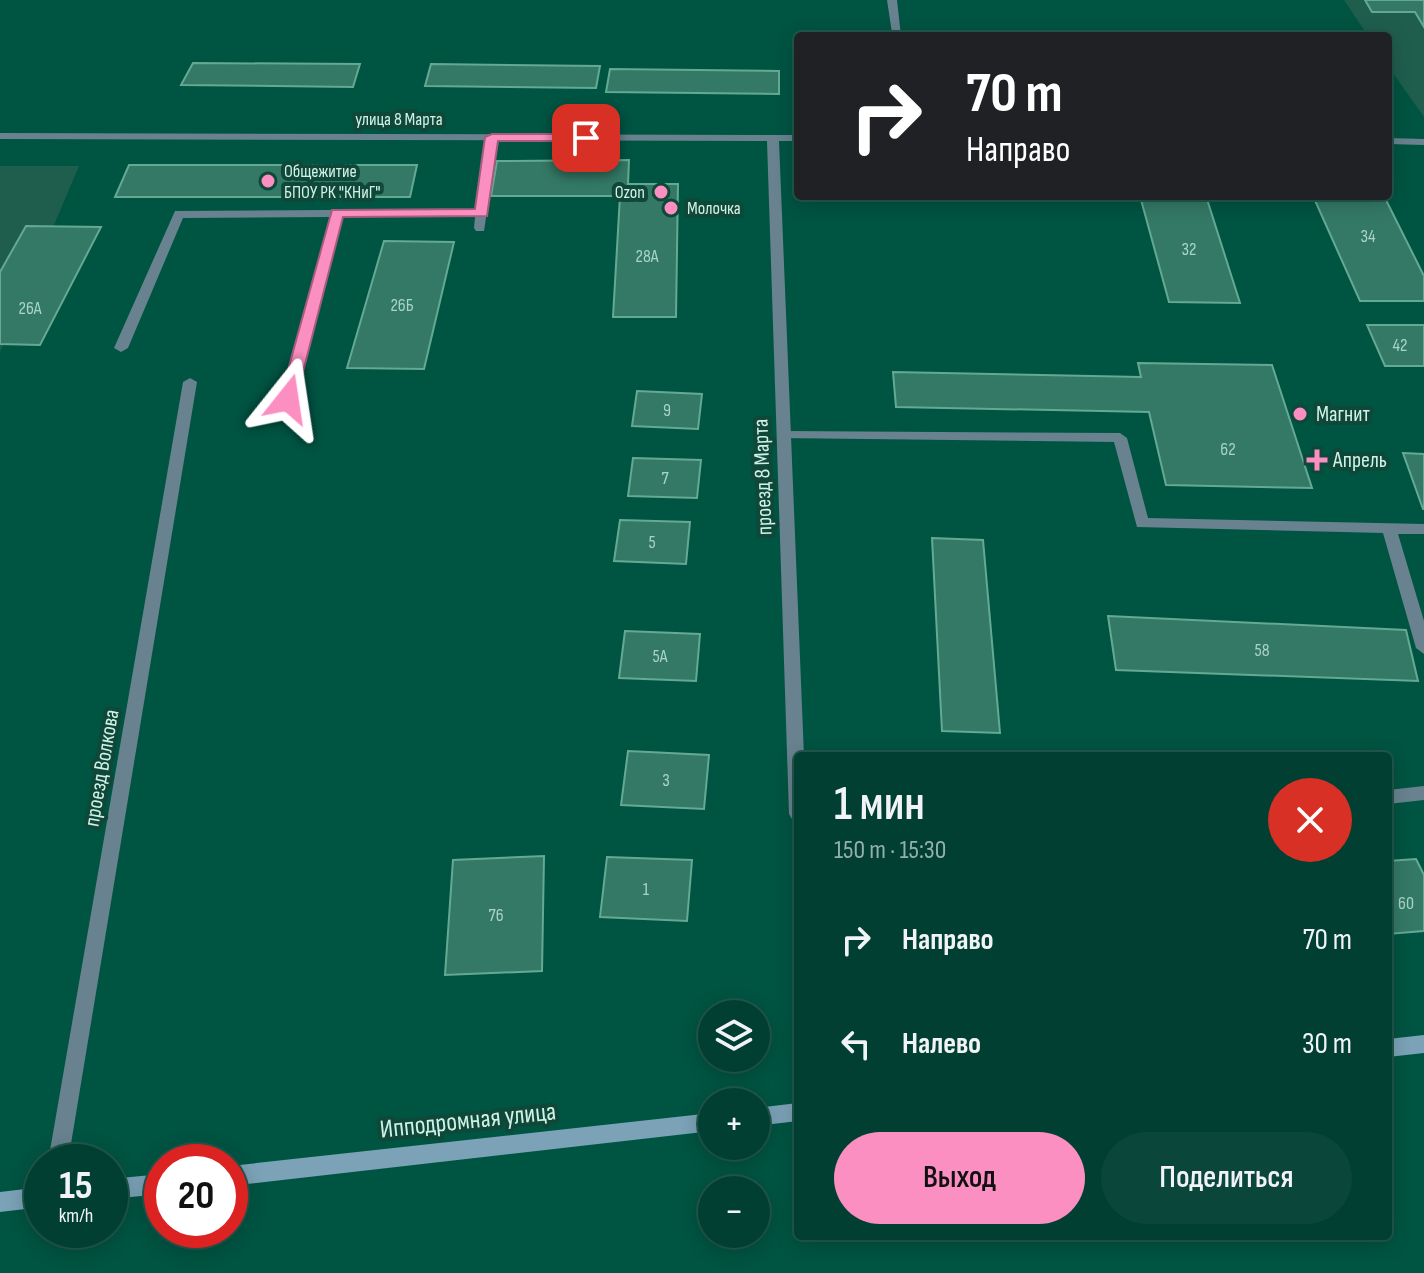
<!DOCTYPE html>
<html lang="ru">
<head>
<meta charset="utf-8">
<style>
  :root { --surface:#003f32; --page:#0a463a; --text:#f1f3f6; --muted:#95afac; --line:#22584d; --accent:#fc8fc1 }
  body { margin:0; font-family:"Sofia Sans Condensed",sans-serif; background:var(--page); color:var(--text); height:100vh; display:flex; flex-direction:column; font-size:30px; white-space:nowrap }
  * { box-sizing:border-box; margin:0 }
  p { font-size:26px; color:var(--muted) }
  .icon { flex:none; width:44px; height:44px; fill:none; stroke:currentColor; stroke-width:2; stroke-linecap:round; stroke-linejoin:round }
  .map { position:relative; flex:1; overflow:hidden }
  .panel { position:absolute; left:794px; top:752px; width:598px; height:488px; display:flex; flex-direction:column; background:var(--surface); border-radius:8px; box-shadow:0 4px 20px #0003,0 0 0 2px var(--line) }
  .panel>* { flex:none }
  .hud { position:absolute; left:794px; top:32px; width:598px; height:168px; border-radius:8px; box-shadow:0 4px 20px #0003,0 0 0 2px var(--line); background:#202124; color:#fff; overflow:hidden }
  .tools { position:absolute; left:698px; top:1000px; display:grid; gap:16px }
  .tools a { display:grid; place-items:center; width:72px; height:72px; border-radius:50%; background:var(--surface); box-shadow:0 4px 20px #0003,0 0 0 2px var(--line); font-size:40px }
  .speed { position:absolute; left:24px; top:1144px; display:flex; gap:16px; font-size:40px; font-weight:700; text-align:center }
  .speed>* { display:grid; place-content:center; width:104px; height:104px; border-radius:50%; background:var(--surface); box-shadow:0 4px 20px #0003,0 0 0 2px var(--line); line-height:1 }
  .speed small { font-size:20px; font-weight:400 }
  .speed .limit { border:12px solid #d22; background:#fff; color:#111 }
  .pin { position:absolute; display:grid; place-items:center; width:68px; height:68px; color:#fff; margin:-34px; border-radius:16px; box-shadow:0 4px 12px #0006 }
  .me { position:absolute; width:88px; margin:-44px; rotate:15deg; stroke-linejoin:round; filter:drop-shadow(0 0 6px #0008) }
  .turn { display:flex; align-items:center; gap:28px; height:168px; padding:0 40px; font-size:36px }
  .turn .icon { width:104px; height:104px; stroke-width:2.5 }
  .turn b { display:block; font-size:56px; line-height:68px }
  .round { display:grid; place-items:center; flex:none; width:84px; height:84px; border-radius:42px; background:var(--page) }
  .head { display:flex; align-items:center; justify-content:space-between; height:136px; padding:0 40px }
  h1 { font-size:48px; font-weight:600; line-height:60px }
  .cta { display:flex; gap:16px; margin-top:auto; padding:16px 40px }
  .cta a { flex:1; height:92px; border-radius:48px; background:var(--accent); color:#111; font-size:32px; font-weight:600; line-height:92px; text-align:center }
  .cta a+a { background:var(--page); color:var(--text) }
  ul { padding:0; list-style:none }
  li { display:flex; align-items:center; gap:24px; height:104px; padding:0 40px }
  li div { flex:1 }
  li b { display:block; font-size:30px }
  li em { font-style:normal }
  .map>svg:first-child { display:block }
  .built { fill:#1f5e4d }
  .building { fill:#337965; stroke:#64a994; stroke-width:2 }
  .lines { fill:none; stroke-linecap:round; stroke-linejoin:round }
  .service { fill:#69828f; fill-rule:evenodd }
  .minor { fill:#69828f; fill-rule:evenodd }
  .secondary { fill:#7ba2b7; fill-rule:evenodd }
  .route { fill:#fc8fc1; stroke:#a45d7d; stroke-width:2 }
  .poi-dot { fill:#fc8fc1; stroke:#0f4739; stroke-width:3 }
  .labels { text-anchor:middle; dominant-baseline:central; stroke-width:8; stroke-linejoin:round; paint-order:stroke }
  .far-street-label { font-size:18px; fill:#d0f2e6; stroke:#0f4739 }
  .far-poi-label { font-size:18px; fill:#d0f2e6; stroke:#0f4739; text-anchor:start }
  .number-label { font-size:18px; fill:#a9d4c6 }
  .poi-label { font-size:22px; fill:#d0f2e6; stroke:#0f4739; text-anchor:start }
  .street-label { font-size:22px; fill:#d0f2e6; stroke:#0f4739 }
  .near-street-label { font-size:26px; fill:#d0f2e6; stroke:#0f4739 }
</style>
</head>
<body>
<div class="map">
<svg width="1424" height="1273" viewBox="0 0 1424 1273">
  <rect width="100%" height="100%" fill="#005442"/>
  <path class="built" d="M1344,0H1424V117L1388,66V36H1368Z
    M0,166H79L0,352Z"/>
  <path class="building" d="M1365,0H1424V27L1415,12H1372Z
    M193,63L360,64L353,87L181,85Z
    M431,64L600,66L596,88L425,86Z
    M610,69L779,71V94L606,92Z
    M629,160L628,184H678L676,317H613L620,196H491L497,161Z
    M129,165H417L410,197H115Z
    M1140,196H1206L1240,303L1169,302Z
    M1313,196H1384L1424,276V301H1360Z
    M26,226L101,227L40,345L0,344V272Z
    M384,241L454,242L424,369L347,368Z
    M1367,325H1424V366H1385Z
    M1138,363L1272,365L1312,488L1166,485L1149,412L896,407L893,372L1141,377Z
    M637,391L702,394L698,429L632,426Z
    M1403,453L1424,454V509H1423Z
    M633,458L701,460L697,498L628,496Z
    M620,520L690,522L686,564L614,561Z
    M932,538L983,540L1000,733L942,731Z
    M1108,616L1406,630L1418,681L1116,670Z
    M625,631L700,634L696,681L619,678Z
    M628,751L709,755L704,809L621,805Z
    M544,856L542,971L445,975L453,860Z
    M607,857L692,860L687,921L600,917Z
    M1416,859L1424,875V931L1388,934V861Z"/>
  <g class="lines">
    <path class="service" d="M887,0H897L901,36H889L892,33Z
      M492,134L498,137L484,231H476L474,228L475,217H342L293,402L288,403L281,399L330,217L183,218L128,348L121,352L114,348L175,211L476,209L486,137Z
      M190,378L197,382L68,1162H48L183,382Z
      M784,431L1120,433L1127,438L1148,518L1424,524V534H1398L1424,621V654L1416,648L1383,533L1137,527L1114,442L779,438L777,435L779,432Z
      M1424,786V800L1388,804V790Z"/>
    <path class="minor" d="M0,133L798,135V141H779L804,756H798V821L792,819L789,814L767,141L0,139Z
      M1388,138L1424,139V145L1388,144Z"/>
    <path class="secondary" d="M1424,1035V1053L1388,1057V1039Z
      M798,1103V1121L756,1126V1108Z
      M712,1113V1131L230,1186V1166Z
      M162,1174V1194L110,1199V1179Z
      M42,1187V1207L0,1212V1192Z"/>
  </g>
  <path class="route" d="M492,134H586L592,138L586,141H498L487,216L343,217L296,399L288,404L283,402L280,399L332,210L475,209L485,137Z"/>
  <g class="poi-dot">
    <circle cx="268" cy="181" r="8"/>
    <circle cx="661" cy="192" r="8"/>
    <circle cx="671" cy="208" r="8"/>
    <circle cx="1300" cy="414" r="8"/>
    <path d="M1313 448h8v8h8v8h-8v8h-8v-8h-8v-8h8z"/>
  </g>
  <g class="labels">
    <g class="far-street-label">
      <text x="399" y="119">улица 8 Марта</text>
    </g>
    <g class="far-poi-label">
      <text x="284" y="171">Общежитие<tspan x="284" dy="21">БПОУ РК "КНиГ"</tspan></text>
      <text x="645" y="192" text-anchor="end">Ozon</text>
      <text x="687" y="208">Молочка</text>
    </g>
    <g class="number-label">
      <text x="1368" y="236">34</text>
      <text x="1189" y="249">32</text>
      <text x="647" y="256">28А</text>
      <text x="402" y="305">26Б</text>
      <text x="30" y="308">26А</text>
      <text x="1400" y="345">42</text>
      <text x="667" y="410">9</text>
      <text x="1228" y="449">62</text>
      <text x="665" y="478">7</text>
      <text x="652" y="542">5</text>
      <text x="1262" y="650">58</text>
      <text x="660" y="656">5А</text>
      <text x="666" y="780">3</text>
      <text x="646" y="889">1</text>
      <text x="1406" y="903">60</text>
      <text x="496" y="915">76</text>
    </g>
    <g class="poi-label">
      <text x="1316" y="414">Магнит</text>
      <text x="1333" y="460">Апрель</text>
    </g>
    <g class="street-label">
      <text transform="translate(763 477) rotate(-92)">проезд 8 Марта</text>
      <text transform="translate(102 768) rotate(-80)">проезд Волкова</text>
    </g>
    <g class="near-street-label">
      <text transform="translate(468 1121) rotate(-6)">Ипподромная улица</text>
    </g>
  </g>
</svg>
<div class="tools">
<a><svg class="icon" aria-label="layers" viewBox="0 0 24 24"><path d="M12 4l9 5-9 5-9-5zM3 14l9 5 9-5"/></svg></a>
<a>+</a>
<a>−</a>
</div>
<div class="speed"><div>15<small>km/h</small></div><div class="limit">20</div></div>
<div class="pin" style="left:586px;top:138px;background:#d93025"><svg class="icon" aria-label="arrive" viewBox="0 0 24 24"><path d="M6 21V4h12l-3 4 3 4H6"/></svg></div>
<svg class="me" style="left:288px;top:399px" viewBox="-20 -20 40 40"><path d="M0-17L14 15 0 8-14 15z" fill="#fc8fc1" stroke="#fff" stroke-width="4"/></svg>
<div class="hud">
<div class="turn"><svg class="icon" aria-label="right" viewBox="0 0 24 24"><path d="M7 20v-9h11M14 6l5 5-5 5"/></svg><div><b>70 m</b>Направо</div></div>
</div>
<section class="panel">
<div class="head"><div><h1>1 мин</h1><p>150 m · 15:30</p></div><a class="round" style="background:#d93025;color:#fff"><svg class="icon" aria-label="close" viewBox="0 0 24 24"><path d="M6 6l12 12M18 6L6 18"/></svg></a></div>
<ul>
<li><svg class="icon" aria-label="right" viewBox="0 0 24 24"><path d="M7 20v-9h11M14 6l5 5-5 5"/></svg><div><b>Направо</b></div><em>70 m</em></li>
<li><svg class="icon" aria-label="left" viewBox="0 0 24 24"><path d="M17 20v-9H6M10 6l-5 5 5 5"/></svg><div><b>Налево</b></div><em>30 m</em></li>
</ul>
<div class="cta"><a>Выход</a><a>Поделиться</a></div>
</section>
</div>
</body>
</html>
